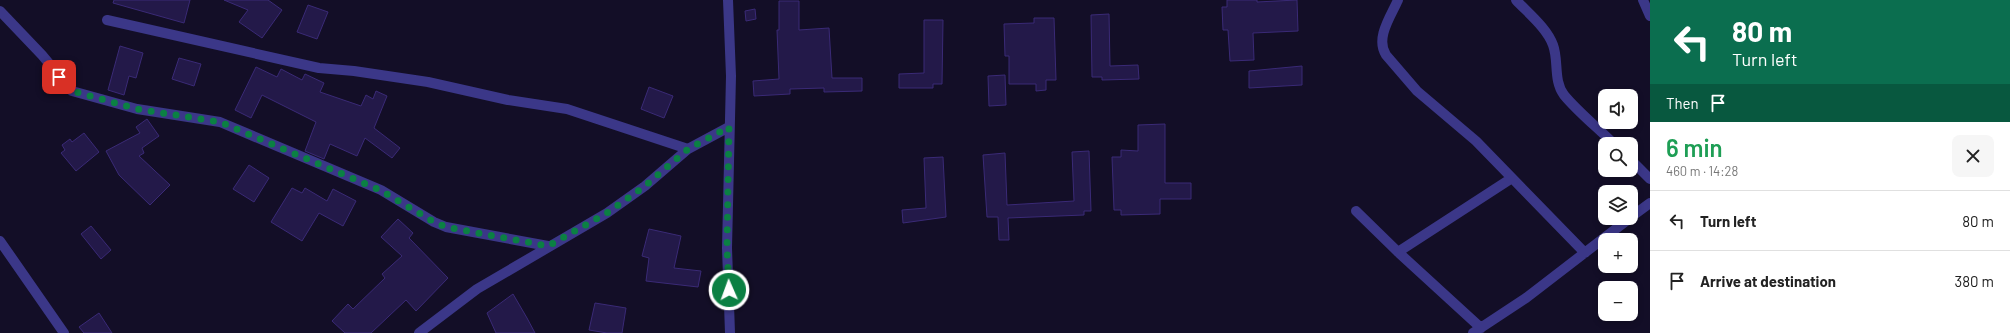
<!DOCTYPE html>
<html lang="en">
<head>
<meta charset="utf-8">
<style>
  :root { --surface:#fff; --page:#f6f6f6; --text:#222; --muted:#767676; --line:#e0e0e0 }
  body { margin:0; font-family:Barlow,sans-serif; background:var(--page); color:var(--text); height:100vh; display:flex; flex-direction:column; font-size:15px; white-space:nowrap }
  * { box-sizing:border-box; margin:0 }
  p { font-size:13px; color:var(--muted) }
  .icon { flex:none; width:22px; height:22px; fill:none; stroke:currentColor; stroke-width:2; stroke-linecap:round; stroke-linejoin:round }
  .map { position:relative; flex:1; overflow:hidden }
  .details { display:flex; flex-direction:column; background:var(--surface); width:360px }
  .details>* { flex:none }
  .top-card { background:#0b6e4f; color:#fff; overflow:hidden }
  .tools { position:absolute; left:1598px; top:89px; display:grid; gap:8px }
  .tools a { display:grid; place-items:center; width:40px; height:40px; border-radius:8px; background:var(--surface); box-shadow:0 2px 6px #0003; font-size:20px }
  .pin { position:absolute; display:grid; place-items:center; width:34px; height:34px; color:#fff; margin:-17px; border-radius:8px; box-shadow:0 2px 6px #0006 }
  .me { position:absolute; width:44px; margin:-22px; rotate:358deg; stroke-linejoin:round; filter:drop-shadow(0 0 3px #0008) }
  .turn { display:flex; align-items:center; gap:14px; height:84px; padding:0 16px; font-size:18px }
  .turn .icon { width:52px; height:52px; stroke-width:2.5 }
  .turn b { display:block; font-size:28px; line-height:34px }
  .then { display:flex; align-items:center; height:38px; padding:0 16px; background:#0003; gap:8px; font-size:15px }
  .round { display:grid; place-items:center; flex:none; width:42px; height:42px; border-radius:8px; background:var(--page) }
  .headline { display:flex; align-items:center; justify-content:space-between; height:68px; padding:0 16px }
  h1 { font-size:24px; font-weight:600; line-height:30px; color:#1e9e55 }
  ul { padding:0; list-style:none }
  li { display:flex; align-items:center; gap:12px; height:60px; padding:0 16px; border-top:1px solid var(--line) }
  li div { flex:1 }
  li b { display:block; font-size:15px }
  li em { font-style:normal }
  main { display:flex; flex:1; min-height:0 }
  .map>svg:first-child { display:block }
  .building { fill:#231949; stroke:#3a2a76 }
  .lines { fill:none; stroke-linecap:round; stroke-linejoin:round }
  .minor { stroke:#3b3788; stroke-width:10 }
  .route { stroke:#0b8043; stroke-width:7; stroke-dasharray:0 12.6 }
</style>
</head>
<body>
<main>
<div class="map">
<svg width="1650" height="333" viewBox="0 0 1650 333">
  <rect width="100%" height="100%" fill="#130e27"/>
  <path class="building" d="M114,0H190L184,23L113,3Z
    M224,0H268L282,10L262,38L239,22L248,10Z
    M1227,0H1257V2L1297,0L1298,31L1253,33L1254,60L1230,61L1228,30H1223L1222,7H1227Z
    M779,1H799V30L829,28L832,78H862V91L824,92V88L790,89V94L754,96L753,81L779,79L777,30H779Z
    M308,5L328,12L317,39L297,32Z
    M755,9L756,19L746,21L745,11Z
    M1109,14L1110,66L1138,65L1139,79L1102,80V77H1092L1091,15Z
    M1034,18H1054L1056,80H1046V90L1036,91V84H1009V56H1005L1004,24L1034,23Z
    M924,20H943L942,84H933V88H899V74L924,73Z
    M120,46L143,53L136,78L129,76L124,95L108,90Z
    M179,58L201,64L194,86L172,79Z
    M1302,66V85L1249,88V71Z
    M256,67L277,77L281,69L302,80L305,74L324,83L320,92L361,106L366,95L373,99L376,91L387,96L374,128L400,148L392,158L365,138L357,156L330,144L324,159L305,151L316,122L262,95L251,118L235,110Z
    M1005,75L1006,105L989,106L988,76Z
    M649,87L673,96L664,118L641,109Z
    M147,119L159,136L142,148L144,153L139,156L170,185L150,205L119,175L106,151L140,133L136,127Z
    M1165,124V183H1191V199H1160V214L1121,215V210H1114L1112,157H1121V150L1138,151V125Z
    M84,133L99,152L76,171L61,153L65,150L62,145L70,139L72,142Z
    M1089,151L1091,211H1084V215L1008,218L1009,240H999L998,217H987L983,155L1005,153L1007,205L1074,201L1072,152Z
    M943,157L946,217L903,223L902,210L926,208L924,158Z
    M249,165L269,178L254,202L233,189Z
    M292,188L302,193L305,188L327,201L333,189L356,201L343,226L319,213L302,241L271,222Z
    M398,219L413,233L409,238L448,278L416,311L406,300L371,333H345L332,321L348,304L353,309L385,278L382,274L402,256L381,237Z
    M91,226L111,250L101,259L81,234Z
    M649,229L681,236L674,268L701,271L698,287L646,281L649,258L642,256Z
    M513,294L527,318L535,333H496L487,313Z
    M595,303L626,308L622,333H607L589,330Z
    M99,313L112,333H84L79,327Z"/>
  <g class="lines">
    <path class="minor" d="M728,0L731,76L727,248L730,333
      M1398,0C1391,16 1375,38 1386,55L1417,91L1476,141L1585,253
      M1516,0C1528,13 1547,28 1553,45C1559,61 1553,80 1564,95C1577,111 1599,129 1614,144
      M1643,0L1650,16
      M0,11L42,55L72,91L137,109L220,122L381,190L434,222L446,227L548,246
      M107,20L319,68L354,71L428,82L508,100L567,109L688,149
      M1631,160L1650,179
      M1356,211L1398,252L1481,328
      M1631,217L1650,203
      M0,241L64,333
      M1398,252L1512,178
      M419,333L477,289L607,213L645,186L688,149L729,127
      M1473,333L1526,298L1630,218"/>
  </g>
  <g class="lines">
    <path class="route" d="M59,77L68,88L76,92L137,109L220,122L380,190L434,222L446,227L548,246L607,213L645,186L688,149L729,127L727,248L729,290"/>
  </g>
</svg>
<div class="tools">
<a><svg class="icon" aria-label="sound" viewBox="0 0 24 24"><path d="M4 9h4l5-4v14l-5-4H4zM17 9q2 3 0 6"/></svg></a>
<a><svg class="icon" aria-label="search" viewBox="0 0 24 24"><circle cx="10" cy="10" r="6"/><path d="M15 15l6 6"/></svg></a>
<a><svg class="icon" aria-label="layers" viewBox="0 0 24 24"><path d="M12 4l9 5-9 5-9-5zM3 14l9 5 9-5"/></svg></a>
<a>+</a>
<a>−</a>
</div>
<div class="pin" style="left:59px;top:77px;background:#d93025"><svg class="icon" aria-label="arrive" viewBox="0 0 24 24"><path d="M6 21V4h12l-3 4 3 4H6"/></svg></div>
<svg class="me" style="left:729px;top:290px" viewBox="-20 -20 40 40"><circle r="17" fill="#0b8043" stroke="#fff" stroke-width="3"/><path d="M0-11L8 9 0 5-8 9z" fill="#fff"/></svg>
</div>
<section class="details">
<div class="top-card">
<div class="turn"><svg class="icon" aria-label="left" viewBox="0 0 24 24"><path d="M17 20v-9H6M10 6l-5 5 5 5"/></svg><div><b>80 m</b>Turn left</div></div>
<div class="then">Then<svg class="icon" aria-label="arrive" viewBox="0 0 24 24"><path d="M6 21V4h12l-3 4 3 4H6"/></svg></div>
</div>
<div class="headline"><div><h1>6 min</h1><p>460 m · 14:28</p></div><a class="round"><svg class="icon" aria-label="close" viewBox="0 0 24 24"><path d="M6 6l12 12M18 6L6 18"/></svg></a></div>
<ul>
<li><svg class="icon" aria-label="left" viewBox="0 0 24 24"><path d="M17 20v-9H6M10 6l-5 5 5 5"/></svg><div><b>Turn left</b></div><em>80 m</em></li>
<li><svg class="icon" aria-label="arrive" viewBox="0 0 24 24"><path d="M6 21V4h12l-3 4 3 4H6"/></svg><div><b>Arrive at destination</b></div><em>380 m</em></li>
</ul>
</section>
</main>
</body>
</html>
